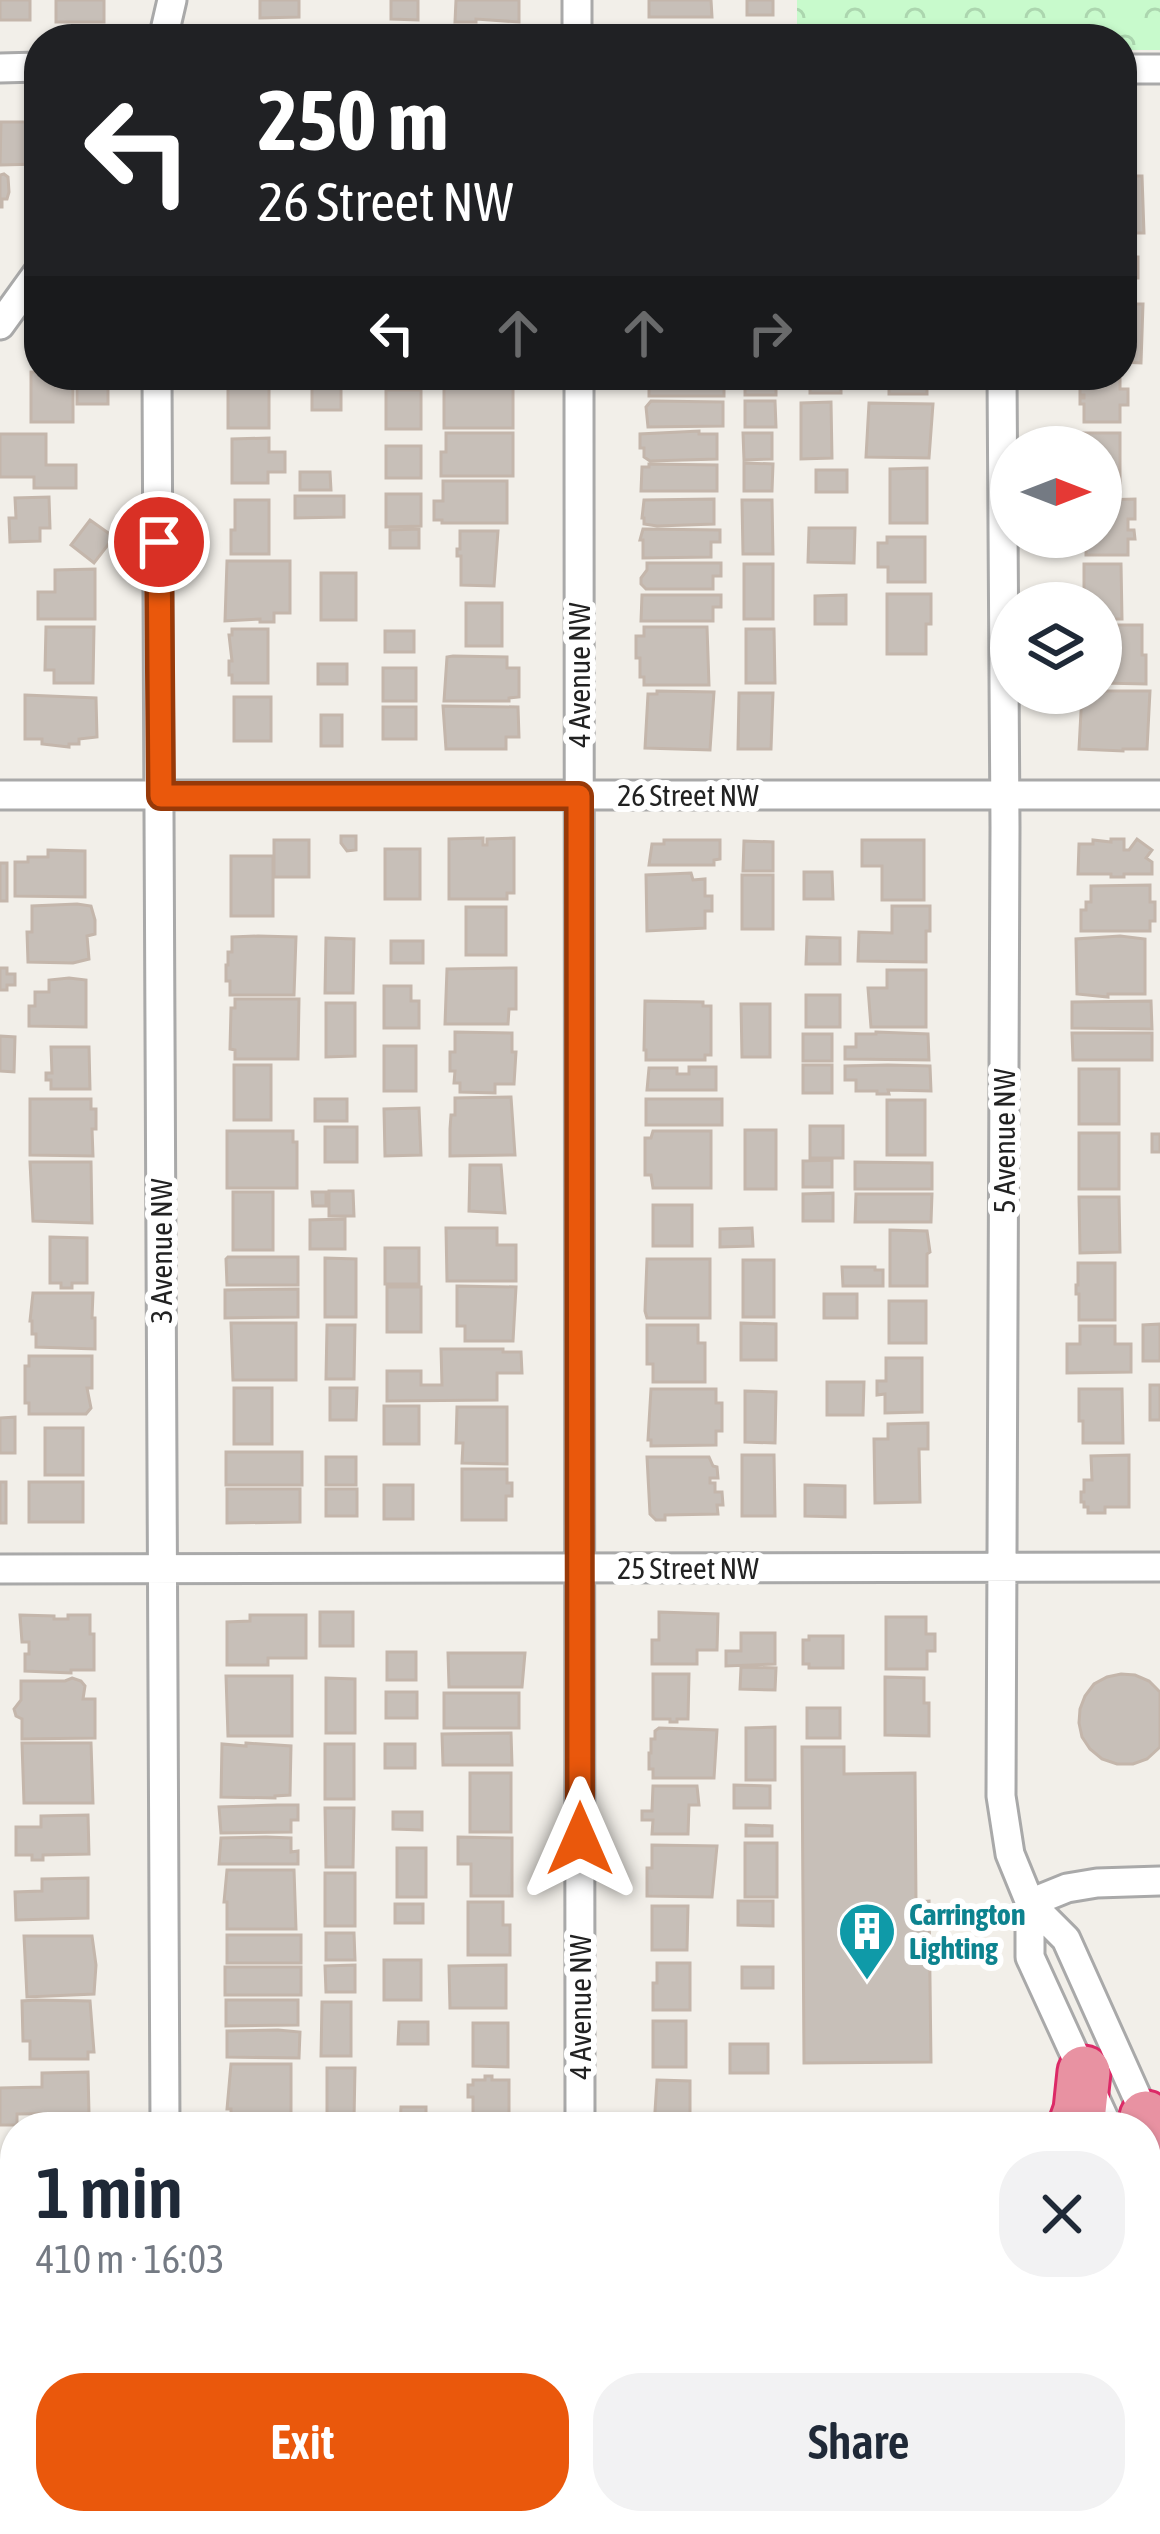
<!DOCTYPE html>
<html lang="en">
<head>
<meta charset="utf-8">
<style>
  :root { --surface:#fff; --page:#f2f2f3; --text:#1f2937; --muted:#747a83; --accent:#ea580c }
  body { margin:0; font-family:"Asap Condensed",sans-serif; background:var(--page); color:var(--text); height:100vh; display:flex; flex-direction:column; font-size:45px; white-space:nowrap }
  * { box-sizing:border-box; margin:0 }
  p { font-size:39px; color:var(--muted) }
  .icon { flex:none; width:66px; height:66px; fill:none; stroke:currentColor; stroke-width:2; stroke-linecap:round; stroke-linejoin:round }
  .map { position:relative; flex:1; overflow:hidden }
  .details { position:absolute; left:0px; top:2112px; width:1161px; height:423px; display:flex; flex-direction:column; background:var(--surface); border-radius:48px 48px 0 0; box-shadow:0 3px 9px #0004 }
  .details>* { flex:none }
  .banner { position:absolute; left:24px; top:24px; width:1113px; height:366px; border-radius:48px; box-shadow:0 3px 9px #0004; background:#202124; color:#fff; overflow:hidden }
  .needle { width:78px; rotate:90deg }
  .tools { position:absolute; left:990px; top:426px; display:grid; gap:24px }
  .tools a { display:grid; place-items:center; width:132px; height:132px; border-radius:50%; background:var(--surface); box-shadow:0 3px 9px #0004; font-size:60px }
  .pin { position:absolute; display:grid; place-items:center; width:102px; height:102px; color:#fff; margin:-51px; border:6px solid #fff; border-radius:50%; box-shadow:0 3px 12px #0007 }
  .me { position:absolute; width:132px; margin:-66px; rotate:0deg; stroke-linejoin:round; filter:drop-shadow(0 0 9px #0008) }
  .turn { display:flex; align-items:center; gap:42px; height:252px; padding:0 36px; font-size:54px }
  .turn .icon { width:156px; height:156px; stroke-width:2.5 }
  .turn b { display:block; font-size:84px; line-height:102px }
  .lanes { display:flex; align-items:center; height:114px; padding:0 36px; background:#0003; justify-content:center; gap:60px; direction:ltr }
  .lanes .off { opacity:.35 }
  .round { display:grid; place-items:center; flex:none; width:126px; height:126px; border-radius:48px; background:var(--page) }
  .head { display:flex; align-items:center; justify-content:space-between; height:204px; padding:0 36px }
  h1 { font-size:72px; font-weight:600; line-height:90px }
  .cta { display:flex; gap:24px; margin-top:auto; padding:24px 36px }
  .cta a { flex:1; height:138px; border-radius:48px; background:var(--accent); color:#fff; font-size:48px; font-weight:600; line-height:138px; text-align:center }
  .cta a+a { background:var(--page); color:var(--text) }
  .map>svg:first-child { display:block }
  .park { fill:url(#park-crowns) }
  .building { fill:#c7bfb8; stroke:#c4b6ab; stroke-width:3 }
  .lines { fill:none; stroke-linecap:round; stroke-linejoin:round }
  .street-casing { stroke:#a9a9a9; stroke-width:33 }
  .secondary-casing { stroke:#707d05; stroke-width:45 }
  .highway-casing { stroke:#dc2a67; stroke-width:57 }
  .street { stroke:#fff; stroke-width:27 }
  .secondary { stroke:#f7fabf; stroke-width:39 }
  .highway { stroke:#e892a2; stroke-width:51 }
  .route-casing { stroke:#983908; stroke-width:30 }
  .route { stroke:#ea580c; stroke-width:21 }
  .labels { text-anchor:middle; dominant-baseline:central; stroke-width:12; stroke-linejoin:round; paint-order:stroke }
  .street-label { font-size:30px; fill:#222; stroke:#fff }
  .culture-label { font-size:30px; font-weight:bold; fill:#0d838f; stroke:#fff; text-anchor:start }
</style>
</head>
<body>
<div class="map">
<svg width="1160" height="2534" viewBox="0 0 1160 2534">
  <defs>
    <pattern id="park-crowns" width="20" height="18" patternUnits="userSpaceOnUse" patternTransform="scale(3)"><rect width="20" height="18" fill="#c8facc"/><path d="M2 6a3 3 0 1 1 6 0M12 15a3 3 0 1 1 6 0" fill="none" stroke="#acd6af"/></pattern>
  </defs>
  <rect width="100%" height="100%" fill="#f2efe9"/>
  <path class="park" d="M797,0H1160V50H1122V39H797Z"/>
  <path class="building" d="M0,0H30V20H0Z
    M56,0H104V22H56Z
    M260,0H299V17L260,18Z
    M391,0H418V20L391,19Z
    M456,0H519V22L476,19V22H455Z
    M649,0H711L712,17H649Z
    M747,0H773V15H747Z
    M1122,113H1129V136H1123L1122,170Z
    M1,122H39V164L0,165Z
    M4,174L8,177L9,192L7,199H2V207H0V175Z
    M1122,176H1142L1144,233H1122Z
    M1122,240H1131V257H1138V278H1131V298H1122Z
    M1122,304H1143L1141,363L1122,362Z
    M31,372H39V375H73V422H31Z
    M77,375H108V404H77Z
    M228,375H269V428H228Z
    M444,375H502V384H513V428H444Z
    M649,375H724V396H649Z
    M745,375H776V395H745Z
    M810,375H841V393H810Z
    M889,375H927V394H889Z
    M1084,379H1120V389H1128V405H1120V422H1084V404H1080V398H1084V395H1080V382H1084Z
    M312,380H341V410H312Z
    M386,390H421V429H386Z
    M651,401L723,402V426L648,427L646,407Z
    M745,401H775L776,427H745Z
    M831,402L832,458L801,459V403Z
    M869,403L933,404L929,458L866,457Z
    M699,431V434H717V459L650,461L644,457V448H640V434Z
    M446,433H513V476H441V452H446Z
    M743,433H772V459L744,460Z
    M1078,433H1120V494H1101V447H1078Z
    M0,434H46V465H76V488H34V477H0Z
    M269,438V452H285V472H268V483H232V439Z
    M386,446H421V478H386Z
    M744,463L773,464L772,491H744Z
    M649,464L717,465V491H641L642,467H649Z
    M927,468V523H890V469Z
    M816,470H847V492H816Z
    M300,472H330L331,490H300Z
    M443,481H507V523H442V520H434V501H443Z
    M386,494H421V526L386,527Z
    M295,496H344V517L295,518Z
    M49,497L50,528H40V541L10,542L9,518H16L15,498Z
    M714,499V524L657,526L644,524V518H642L644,500Z
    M1135,499V519H1128V530H1134L1135,539H1128V555H1086V537H1101V500Z
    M235,500H269V554H231V530H235Z
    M742,500H772L773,554H743Z
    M90,520L114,537L94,563L71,545Z
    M809,528H855L854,563L808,562Z
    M419,529V548H390V530Z
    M643,529L720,530V542H711V557L643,558V540H640Z
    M460,531H498L494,586L461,585V556H457V549H460Z
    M887,537H925V582H888V567H878V543H887Z
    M227,561H290V613H274V622H260V619L225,621Z
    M647,563H721V576H713V589H646L641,584V578L647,570Z
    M744,564H773V619H744Z
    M1084,564H1121L1122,619H1101V603H1084Z
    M95,569V619H38V592H55V570Z
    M321,573H356V620H321Z
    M887,594H931V624H926V654H887Z
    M642,595H721V607H713V621H641Z
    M846,595V624H815V596Z
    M466,603H502V646H466Z
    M1101,625H1142V655H1146V684L1101,683V686Z
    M46,627H94L93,683H54V670H45Z
    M644,627H707L709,685H644V677H640V658H636V636H644Z
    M232,629H268V683H232V675H229V661H232L229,635H232Z
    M746,629H774L775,683H746Z
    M385,631H414V652H385Z
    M453,656L507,657V668H519V697L509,698V701H444L447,657Z
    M318,664H347V684H318Z
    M383,668H416V701H383Z
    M657,691L714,692L710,750L645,748L648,694H657Z
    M1101,691H1150L1147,749H1123V751L1079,749L1082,693Z
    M739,693H773L771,749H738Z
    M25,695L96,698L97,737L79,739V744H69V747L42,744V739H25Z
    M234,697H271V741H234Z
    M443,706L518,707L519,737H506V749H446Z
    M383,707H416V739H383Z
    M321,715H342V746H321Z
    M341,836H356V850L347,851L341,843Z
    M483,838V845H487V839L514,838V893H507V899H449V839Z
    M1111,839H1124V850H1129L1137,839L1152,850L1146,858L1152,862V874H1124V877H1111V874H1078L1079,844H1093V840L1111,842Z
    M274,840H309V877H274Z
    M664,840H720V859L714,860V865H649L652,844H664Z
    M862,840H924V900H882V866H862Z
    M744,841L773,842V871H743Z
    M385,849H420V899H385Z
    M48,850L85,851V897L15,896V862H28V857H48Z
    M231,856H273V916H231Z
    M0,863H7V901H0Z
    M804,872H832L833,899H804Z
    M691,873L693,880L705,879V896H712V911H705V928L647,931L646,875Z
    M742,875H773V929H742Z
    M1150,885V902H1155V921H1150V931H1081V910H1086V902H1091V886Z
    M77,904L91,906L95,920V934L87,936L89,959L73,963L28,962L27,932H32V906Z
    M892,906H930V931H926V962L858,961L859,932L892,933Z
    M466,907H506V955H466Z
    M258,936L296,937L294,995H230V981H226V965H228V952H232V937Z
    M1120,936L1145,939V994H1108V997L1077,994L1076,939Z
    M807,937L840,938V964H806Z
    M326,938L354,939L353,993H325Z
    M391,941H423V963H391Z
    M0,968H7V974H15V985H7V990H0Z
    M516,968V1009H509L508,1024H445L447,969Z
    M887,970H926V1027H871L868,988H887Z
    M69,978L86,980V1027L29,1026V1006H35V992H49V980Z
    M384,986H411V1001H419V1028H384Z
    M806,995H840V1027H806Z
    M235,999H299L298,1059H235V1050L230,1049L231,1008H235Z
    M645,1001L703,1002V1006H711V1055H705V1060H646V1050H644Z
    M1151,1001L1152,1029L1072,1028V1002Z
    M326,1003H355V1056L326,1057Z
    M741,1004H770V1057H742Z
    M455,1032L512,1033V1052H516L514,1084H495V1093L460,1092V1083H454L455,1071H450V1052H455Z
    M876,1032L928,1034L929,1060L845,1059V1047H856V1034H876Z
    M1072,1033H1152V1060H1073Z
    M803,1034H832V1061H803Z
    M0,1036L15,1037L14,1072L0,1071Z
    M384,1046H416V1091H384Z
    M51,1047H89L90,1089H51V1080H46V1073H52Z
    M234,1065H271V1120H234Z
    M803,1065H832V1093H803Z
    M888,1065L930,1066L931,1091L888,1090L889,1094H877V1091H856V1080H845V1066Z
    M689,1067H716V1090H647L649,1068H677V1074H689Z
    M1079,1069H1119V1124H1079Z
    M511,1097L515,1155L450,1156V1129L451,1115H455V1098Z
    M30,1099H91V1109H96V1129H92L93,1156L30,1155Z
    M315,1099H347V1121H315Z
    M646,1099H722V1125H646Z
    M887,1100H925V1155H887Z
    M419,1108L421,1155L385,1156L384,1109Z
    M810,1126H843V1158H810Z
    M325,1127H357V1162H325Z
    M745,1130H776V1189H745Z
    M227,1131H293V1142H297V1188H227Z
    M653,1131H711V1188H653L651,1175H645V1138H651Z
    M1079,1133H1119V1189H1079Z
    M1152,1134H1160V1152H1152Z
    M832,1160V1187H803V1161Z
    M30,1162H91L92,1223L33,1221Z
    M855,1162L932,1163V1189H855Z
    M470,1165H501L505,1213L469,1211Z
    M329,1191H353L354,1216H329Z
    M233,1192H273V1250H233Z
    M312,1192H326V1206H313Z
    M833,1193V1221H803V1194Z
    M856,1194H932L931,1222H855Z
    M1079,1197H1119L1120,1252L1080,1253Z
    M653,1205H692V1246H653Z
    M345,1219V1249H310V1220Z
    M446,1228H497V1245H516V1281H447Z
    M752,1228L753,1246L720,1247V1229Z
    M890,1230L927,1231L930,1252L927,1254V1286H890Z
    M50,1237L87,1238V1283H72V1288H61V1283H50Z
    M385,1248H419V1284H385Z
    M228,1257H298V1285H227L226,1259Z
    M325,1258L356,1259V1317H325Z
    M647,1259H710V1318H647L645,1311Z
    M743,1260H774V1317H743Z
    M1078,1263H1115V1320H1079V1294H1076V1285H1078Z
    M842,1267H875V1270H883V1286H843Z
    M457,1286L516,1287L513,1341H465V1326H457Z
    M387,1287H421V1332H387Z
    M298,1289V1317L225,1318V1290Z
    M33,1293H93L92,1318H95V1349L36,1347V1334H32V1321H30Z
    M824,1294H857V1318H824Z
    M889,1301H926V1343H889Z
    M231,1323H296V1380H233Z
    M741,1323L776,1324V1360H741Z
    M1160,1324V1361H1143V1325Z
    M327,1325H355L354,1379H326Z
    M647,1325H698V1343H705V1382H653V1364H647Z
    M1080,1326H1115V1344H1131V1372L1067,1373V1344H1080Z
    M441,1349H503V1352H521L522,1373H497V1400L387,1401V1371H421V1385H442Z
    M29,1356H92V1388H87L91,1408L86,1414H29V1403H25V1366H29Z
    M886,1358H922V1412L885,1413V1394L877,1395V1381H886Z
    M827,1382H864L863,1415H827Z
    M1150,1385H1160V1420H1150Z
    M234,1388H272V1444H234Z
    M330,1388H357L356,1420H330Z
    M651,1389H716V1403H722V1431H716V1445L651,1446V1440H648Z
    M1079,1389H1122L1123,1443H1083V1421H1079Z
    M745,1391L776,1392L775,1443L745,1442Z
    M384,1406H419V1444H384Z
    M457,1407H507V1464L462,1463L463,1443H456Z
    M15,1417V1453H0V1418Z
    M928,1423V1449H919L920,1502L875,1503L874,1439H888V1424Z
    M45,1428H83V1475H45Z
    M226,1452H302V1485H226Z
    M742,1455H774L775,1516H742Z
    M1129,1455V1507H1105V1513H1088V1507H1084V1502H1081V1492H1084V1480H1092L1091,1456Z
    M326,1457H356V1485H326Z
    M647,1457H709L713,1466L717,1467L718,1478H710V1483H715V1492H722L723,1505H717L718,1514L665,1515V1520H656L650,1514Z
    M462,1469H507V1483H512V1496H506V1520H462Z
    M0,1482H6V1523H0Z
    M29,1482H83V1522H29Z
    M384,1485H413V1519H384Z
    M805,1485L845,1486V1517L805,1516Z
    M227,1489H300V1522L227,1523Z
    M326,1489H357V1516H326Z
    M320,1612H353V1646H320Z
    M659,1612L718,1614L717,1650H697V1664H652V1640H659Z
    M20,1615L54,1616V1619H68V1615H90V1634H94V1670H71V1673L25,1671V1654H29V1642H22Z
    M250,1615H306V1658H268V1665H227V1622L250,1621Z
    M886,1617H926V1634H935V1651H927V1669H886Z
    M741,1633H775V1664L726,1666V1651H741Z
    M809,1636H843V1668H809V1664H803V1640H809Z
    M387,1652H416V1680H387Z
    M448,1653H525L522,1687H449Z
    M741,1667L776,1668L775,1690L740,1689Z
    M653,1674H689L688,1719H677V1722H670V1719H653Z
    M1121,1674L1135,1675L1149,1681L1160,1692V1747L1147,1759L1133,1764H1117L1102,1759L1090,1749L1082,1737L1079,1723L1080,1709L1085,1696L1094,1684L1107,1677Z
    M226,1676H292V1736H228Z
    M885,1677L924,1678V1703H929V1736L885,1735Z
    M72,1678L81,1681L85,1686L83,1699H95V1738L22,1739V1719L16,1716L14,1709L21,1700V1681H65Z
    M326,1678L355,1679V1733H326Z
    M386,1692H417V1718H386Z
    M444,1693H519V1728H444Z
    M807,1708H840V1738H807Z
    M775,1727V1780H746V1728Z
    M659,1728L717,1730L714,1778H653V1769H649V1753H651V1739H655V1731Z
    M511,1733L512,1765H443L442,1734Z
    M22,1743H91L93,1803H24Z
    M246,1743L291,1746L290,1795L275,1796V1798L221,1797L222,1744L246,1746Z
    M325,1744H354V1799H325Z
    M385,1744H415V1768H385Z
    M802,1747H844V1774L915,1773L916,1902L929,1901L931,2062L804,2063Z
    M470,1773H511V1832H470Z
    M734,1785L770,1786V1808H734Z
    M653,1786H697L699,1805H689L688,1834H652L653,1820H642V1811H652Z
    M277,1805H298V1820H291V1832L221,1833L219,1807Z
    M325,1808H354L353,1867H326Z
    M393,1812H422V1830L393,1829Z
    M88,1815L89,1854L43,1855V1860H32V1855H16V1827H41V1816Z
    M746,1825L772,1826V1836H746Z
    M266,1837L291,1838V1852L298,1851V1864H219L221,1838Z
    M458,1837L512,1838V1896H471V1864H458Z
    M745,1843H777V1897H745Z
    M652,1845L717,1846L712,1897L647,1896V1868H652Z
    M397,1848H426V1897H397Z
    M227,1870H294L296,1929H227V1902H224Z
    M325,1873H355V1926H325Z
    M88,1878V1918L16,1920L15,1892L42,1891V1879Z
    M738,1901H773V1926L738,1925Z
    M468,1902H503V1925H510V1955H468Z
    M395,1904H423V1923H395Z
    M652,1906H688L687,1950H652Z
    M326,1933H354L355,1960H326Z
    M227,1935H301V1963H227Z
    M24,1936H92L96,1965L94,1994L27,1997Z
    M384,1960H421V2000H384Z
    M657,1963H690V2010H653V1983H657Z
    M355,1965V1992H326L325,1966Z
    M506,1965V2008H450L449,1966Z
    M225,1967H301V1995H225Z
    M742,1967H773V1988H742Z
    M36,2000L90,2001L94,2052H88V2059H30V2041H23L22,2001Z
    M226,2000H298V2025L226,2026Z
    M322,2002H351V2056H321Z
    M653,2021H686V2067H653Z
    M399,2022H428V2044H398Z
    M473,2023H508V2067L473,2066Z
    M278,2030L300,2032L299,2058L227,2057V2031Z
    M730,2044H768V2073H730Z
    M231,2064H291V2122H231V2109H227Z
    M327,2068H355L354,2120H327Z
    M88,2072L89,2113L17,2114V2125H0V2088L42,2087V2073Z
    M485,2076H492V2080H509V2124H473V2097H468V2085H473V2080H485Z
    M657,2080L690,2081V2124H661V2127H654Z
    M401,2107H426V2125H400Z
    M0,2370H7V2403H0Z
    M0,2479H3V2534H0Z
    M588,2520H646L647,2534H588Z
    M774,2520H807V2533L822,2534H773Z
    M952,2520H1075V2524H952Z
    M512,2522H543L544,2534H513Z
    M119,2527H197V2534H119Z
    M52,2528H86V2534H52Z"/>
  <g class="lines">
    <g class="street-casing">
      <path id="street" d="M577,0V39
        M163,39L172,0
        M0,68L39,67
        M1122,69H1160
        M0,325L39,271
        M157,375L165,2127
        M579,375L580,2127
        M1002,375L1005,827L1001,1796L1010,1854L1030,1903L1066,1939L1146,2117L1157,2167L1160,2199
        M0,795H1160
        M0,1569L1160,1567
        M1030,1903V1957L1108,2127
        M1030,1903L1067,1888L1097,1883L1160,1881
        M261,2520V2534
        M706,2520V2534"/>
    </g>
    <g class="secondary-casing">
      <path id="secondary" d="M1132,2520L1136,2534"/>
    </g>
    <g class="highway-casing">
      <path id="highway" d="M1146,2117L1160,2130
        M1074,2127L1080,2110L1084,2072
        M1146,2207L1160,2206
        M0,2235H15
        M1146,2281L1160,2280
        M0,2308H15"/>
    </g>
    <use href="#street" class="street"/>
    <use href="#secondary" class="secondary"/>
    <use href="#highway" class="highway"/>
  </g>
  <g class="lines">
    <g class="route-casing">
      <path id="route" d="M159,542L161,796H579L580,1839"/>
    </g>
    <use href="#route" class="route"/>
  </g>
  <defs>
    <g id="building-pin" transform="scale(3)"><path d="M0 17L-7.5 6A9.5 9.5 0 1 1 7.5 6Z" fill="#0f9aa8" stroke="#fff"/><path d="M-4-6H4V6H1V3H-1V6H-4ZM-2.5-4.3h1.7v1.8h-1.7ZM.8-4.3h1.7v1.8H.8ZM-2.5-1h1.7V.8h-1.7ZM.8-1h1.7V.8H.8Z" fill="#fff"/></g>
  </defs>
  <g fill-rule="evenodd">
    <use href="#building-pin" x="867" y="1931"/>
  </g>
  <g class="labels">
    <g class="street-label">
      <text transform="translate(579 675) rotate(-90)">4 Avenue NW</text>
      <text x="688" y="795">26 Street NW</text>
      <text transform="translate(1004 1141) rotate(-90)">5 Avenue NW</text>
      <text transform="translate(161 1251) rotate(-90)">3 Avenue NW</text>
      <text x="688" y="1568">25 Street NW</text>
      <text transform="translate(580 2007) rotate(-90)">4 Avenue NW</text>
    </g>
    <g class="culture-label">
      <text x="909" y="1914">Carrington<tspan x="909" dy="34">Lighting</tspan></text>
    </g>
  </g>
</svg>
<div class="tools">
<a><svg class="needle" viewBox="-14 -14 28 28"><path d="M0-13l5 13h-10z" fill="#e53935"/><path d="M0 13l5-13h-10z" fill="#747a83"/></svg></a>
<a><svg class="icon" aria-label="layers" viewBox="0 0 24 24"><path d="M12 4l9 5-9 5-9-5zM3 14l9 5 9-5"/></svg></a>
</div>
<div class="pin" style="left:159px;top:542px;background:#d93025"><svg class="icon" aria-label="arrive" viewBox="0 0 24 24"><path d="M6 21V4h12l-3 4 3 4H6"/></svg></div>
<svg class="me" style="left:580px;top:1839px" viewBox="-20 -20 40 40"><path d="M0-17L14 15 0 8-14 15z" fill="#ea580c" stroke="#fff" stroke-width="4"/></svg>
<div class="banner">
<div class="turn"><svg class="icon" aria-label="left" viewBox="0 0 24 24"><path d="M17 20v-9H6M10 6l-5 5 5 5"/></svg><div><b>250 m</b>26 Street NW</div></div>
<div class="lanes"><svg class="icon" aria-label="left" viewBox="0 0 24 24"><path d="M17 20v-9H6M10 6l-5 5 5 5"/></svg><svg class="icon off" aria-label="ahead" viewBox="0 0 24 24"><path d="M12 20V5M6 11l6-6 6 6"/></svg><svg class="icon off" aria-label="ahead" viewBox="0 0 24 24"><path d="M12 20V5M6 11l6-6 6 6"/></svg><svg class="icon off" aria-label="right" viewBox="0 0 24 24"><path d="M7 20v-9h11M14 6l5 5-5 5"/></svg></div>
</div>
<section class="details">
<div class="head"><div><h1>1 min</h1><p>410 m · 16:03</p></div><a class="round"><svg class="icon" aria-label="close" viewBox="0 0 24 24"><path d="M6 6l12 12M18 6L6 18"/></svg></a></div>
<div class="cta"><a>Exit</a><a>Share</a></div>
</section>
</div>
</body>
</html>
